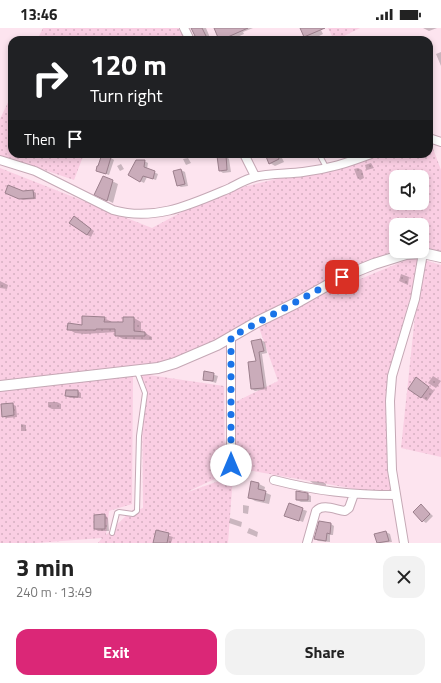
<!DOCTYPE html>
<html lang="en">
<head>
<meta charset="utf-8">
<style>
  :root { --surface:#fff; --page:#f2f2f2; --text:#222; --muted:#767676; --accent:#db2777 }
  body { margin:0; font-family:"Titillium Web",sans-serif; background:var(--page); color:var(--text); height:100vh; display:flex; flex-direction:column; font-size:15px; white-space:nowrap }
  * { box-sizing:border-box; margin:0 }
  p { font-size:13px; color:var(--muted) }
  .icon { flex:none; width:22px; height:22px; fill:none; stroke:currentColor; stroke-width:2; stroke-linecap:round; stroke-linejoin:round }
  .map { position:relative; height:515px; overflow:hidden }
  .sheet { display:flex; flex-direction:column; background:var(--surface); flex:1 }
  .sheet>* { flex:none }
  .hud { position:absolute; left:8px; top:8px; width:425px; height:122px; border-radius:12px; box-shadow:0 2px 6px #0003; background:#202124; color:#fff; overflow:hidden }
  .controls { position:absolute; left:389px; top:142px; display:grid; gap:8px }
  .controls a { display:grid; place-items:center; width:40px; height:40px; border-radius:8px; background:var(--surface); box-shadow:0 2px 6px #0003; font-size:20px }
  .pin { position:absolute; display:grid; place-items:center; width:34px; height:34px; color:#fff; margin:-17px; border-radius:8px; box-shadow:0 2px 6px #0006 }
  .me { position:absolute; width:44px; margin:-22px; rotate:0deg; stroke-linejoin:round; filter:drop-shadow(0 0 3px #0008) }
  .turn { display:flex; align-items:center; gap:14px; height:84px; padding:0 16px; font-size:18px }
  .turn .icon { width:52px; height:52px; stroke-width:2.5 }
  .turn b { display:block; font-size:28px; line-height:34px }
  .then { display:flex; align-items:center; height:38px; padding:0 16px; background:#0003; gap:8px; font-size:15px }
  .round { display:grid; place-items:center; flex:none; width:42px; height:42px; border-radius:12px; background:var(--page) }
  .overview { display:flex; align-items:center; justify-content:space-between; height:68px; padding:0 16px }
  h1 { font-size:24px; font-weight:700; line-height:30px }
  .primary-button { display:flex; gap:8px; margin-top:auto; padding:8px 16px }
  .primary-button a { flex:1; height:46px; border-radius:12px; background:var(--accent); color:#fff; font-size:16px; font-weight:700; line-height:46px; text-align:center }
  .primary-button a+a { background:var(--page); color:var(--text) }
  .status { display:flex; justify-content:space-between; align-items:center; height:28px; padding:0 20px; background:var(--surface); direction:ltr }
  .status svg { height:11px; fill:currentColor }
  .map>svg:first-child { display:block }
  .grass { fill:url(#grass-dots); fill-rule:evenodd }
  .shadow { fill:#0003 }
  .building { fill:#caacba; stroke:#9c808d }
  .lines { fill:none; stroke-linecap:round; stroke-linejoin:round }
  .service-casing { stroke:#c5a8b5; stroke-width:6 }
  .minor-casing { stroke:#c5a8b5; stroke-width:10 }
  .tertiary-casing { stroke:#c5a8b5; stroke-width:12 }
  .service { stroke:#fff; stroke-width:4 }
  .minor { stroke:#fff; stroke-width:8 }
  .tertiary { stroke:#fff; stroke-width:10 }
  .route { stroke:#1a73e8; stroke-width:7; stroke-dasharray:0 12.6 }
</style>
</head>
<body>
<div class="status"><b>13:46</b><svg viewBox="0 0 49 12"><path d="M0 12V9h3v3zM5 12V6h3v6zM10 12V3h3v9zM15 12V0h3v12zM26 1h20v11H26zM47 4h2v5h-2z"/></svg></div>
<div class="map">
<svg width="441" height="515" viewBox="0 0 441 515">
  <defs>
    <pattern id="grass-dots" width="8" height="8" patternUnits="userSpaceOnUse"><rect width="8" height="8" fill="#facee3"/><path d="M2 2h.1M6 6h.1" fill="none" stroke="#d6b0c2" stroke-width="1.8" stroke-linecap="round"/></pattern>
  </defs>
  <rect width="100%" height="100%" fill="#fde4ef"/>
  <path class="grass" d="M43,0H179L184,12H37Z
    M328,0H360L336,12H334Z
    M12,66V126H84L74,152L0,127V91Z
    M429,115H431L441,142V227L422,223V197H396V221L175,335L0,357V140L152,200L217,165L384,126H429ZM396,149H422V175H396Z
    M423,225L391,336L390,467L236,440L231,376L278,353L257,294Z
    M421,231L441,237V429L401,420Z
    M142,346L224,358L225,446L185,465L233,448L228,515H98L102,510L36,515H0V361L133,348L132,476L109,483L106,507L129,485L143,480Z"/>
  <path class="shadow" d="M192,0H206L211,12H198Z
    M215,0H253L243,4L244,6L230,12H221Z
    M301,0H320L323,6L311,12L305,8Z
    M423,0H437L429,3Z
    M441,24V38L436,26Z
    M266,126H280L284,134L275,138L270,135Z
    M226,128L229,131L231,144L223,145L220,143Z
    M111,130L114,132L109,147L97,143Z
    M188,130L191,135L186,137L183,131Z
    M144,133L148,135L147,141L158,146L156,152L147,149L144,155L129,147Z
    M371,135L374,140L367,142L366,141L365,137Z
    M121,136L124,141L120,143L117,138Z
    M358,140L362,142L364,150L360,152L357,149L354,141Z
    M181,142L185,144L188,158L181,159L177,157L174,143Z
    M112,153L118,156L113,175L101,169Z
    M33,163L36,165V171L23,172L9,166Z
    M78,191L94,203L91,209L87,207Z
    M401,246L409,249L408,257L399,253Z
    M0,253L8,257L7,261L0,260Z
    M104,290L112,294L124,295L134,290L141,294V305H145L152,309V312L123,311L116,307V304L85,306L75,305L68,301L83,298Z
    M261,312L265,314L267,325L262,326L267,361L255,363L252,361L258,334L252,314Z
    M205,344L218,348L216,355L204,351Z
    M433,348L441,353L436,360L428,355Z
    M422,354L434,363L427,373L421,369Z
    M78,363L81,365V370H70L66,368Z
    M48,374H57L61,376V381H52L48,379Z
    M12,376L16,378L17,389L7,390L3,388Z
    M21,396L26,397V403H21Z
    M310,453L323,454L326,456V458L314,456Z
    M252,454L259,456L265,459L264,464L271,467L269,476L255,473L249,469Z
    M307,466L311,468V474H301L297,472Z
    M289,476L307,483L303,494L289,489Z
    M243,477L249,478L248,486L243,485Z
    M421,477L433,488L426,495L423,493Z
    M105,487L108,490L109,503H98L95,501Z
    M230,490L242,494L241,499L229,495Z
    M331,496L334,498L333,507H330V514L318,513L315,511Z
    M249,500L258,504L257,509L247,505Z
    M156,504L173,509L171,515H154Z
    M386,504L390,506L392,514L378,515L375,507Z"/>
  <path class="building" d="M191,0H202L208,12H197Z
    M214,0H248L221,12H219Z
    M300,0H325L304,9Z
    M102,126L111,129L106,146L96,143L97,138H98Z
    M265,126H277L279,131L269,136Z
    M226,127L227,142L219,143L217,128Z
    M136,132H145L144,139L155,143L153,151L143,148L140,154L128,147Z
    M181,141L185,156L177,158L173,143Z
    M103,148L113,152L107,173L94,167Z
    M8,157L23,163L33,162L34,170L19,171L5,165Z
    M74,188L91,201L87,207L69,195Z
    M82,288L105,289L104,294H123V289H134V303L145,304V308H115V301H96V302H67L68,295L82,297Z
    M261,311L264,323L259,324L264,360L251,361L248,334L256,333L251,313Z
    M204,343L214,345L213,353L203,352Z
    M416,349L429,359L421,370L408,361Z
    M66,362H78V369L65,368Z
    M13,375L14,387L2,389L1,376Z
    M251,453L259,455L258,461L266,463L264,473L248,470Z
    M296,463L308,465V472H296Z
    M289,475L303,480L299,493L284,488Z
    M421,476L430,486L422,494L413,484Z
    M105,486V501H94V487Z
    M319,493L331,495L330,506L327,505L326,513L314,511Z
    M156,502L169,505L167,515H153Z
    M386,503L389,513L377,515L374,506Z"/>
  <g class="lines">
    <g class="service-casing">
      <path id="service" d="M319,126L327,141
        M112,505L117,485L119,484L133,486L137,483L139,408L145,365L137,344"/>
    </g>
    <g class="minor-casing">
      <path id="minor" d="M184,0L190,12
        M429,110L441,114
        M244,126L255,148
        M0,132L35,143L113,182C155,194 192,176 230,160C238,156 246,151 255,149C267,145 290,146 303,144C329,141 347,135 371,126
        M231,309V437
        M274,452C317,463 351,467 396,467
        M307,515L316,483C323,475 336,482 345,483L349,480L354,466
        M404,515L392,442L390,373L392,348L415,271L423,225"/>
    </g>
    <g class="tertiary-casing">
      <path id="tertiary" d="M0,358L158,340L175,335L217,317L257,294L296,275L342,249L374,236L406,226L423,225L441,229"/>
    </g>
    <use href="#service" class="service"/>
    <use href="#minor" class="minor"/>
    <use href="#tertiary" class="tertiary"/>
  </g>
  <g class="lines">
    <path class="route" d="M231,437V309L342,249"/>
  </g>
</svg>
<div class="controls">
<a><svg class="icon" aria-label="sound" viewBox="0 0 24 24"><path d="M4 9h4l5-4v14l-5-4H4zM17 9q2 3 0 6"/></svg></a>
<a><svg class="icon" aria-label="layers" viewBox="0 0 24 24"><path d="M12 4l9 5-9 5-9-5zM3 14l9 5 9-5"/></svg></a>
</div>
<div class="pin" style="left:342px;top:249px;background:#d93025"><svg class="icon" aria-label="arrive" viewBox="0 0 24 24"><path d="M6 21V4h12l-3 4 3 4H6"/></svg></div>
<svg class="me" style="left:231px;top:437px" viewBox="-20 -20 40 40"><circle r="19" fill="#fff"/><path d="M0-13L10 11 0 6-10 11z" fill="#1a73e8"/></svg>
<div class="hud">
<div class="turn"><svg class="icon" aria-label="right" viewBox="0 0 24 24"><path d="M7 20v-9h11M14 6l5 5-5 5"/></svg><div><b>120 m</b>Turn right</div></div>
<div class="then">Then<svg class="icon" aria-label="arrive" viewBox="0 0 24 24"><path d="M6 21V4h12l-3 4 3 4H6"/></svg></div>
</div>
</div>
<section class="sheet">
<div class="overview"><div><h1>3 min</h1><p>240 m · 13:49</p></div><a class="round"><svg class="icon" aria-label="close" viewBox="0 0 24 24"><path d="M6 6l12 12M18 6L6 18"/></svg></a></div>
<div class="primary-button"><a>Exit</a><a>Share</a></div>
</section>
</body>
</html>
